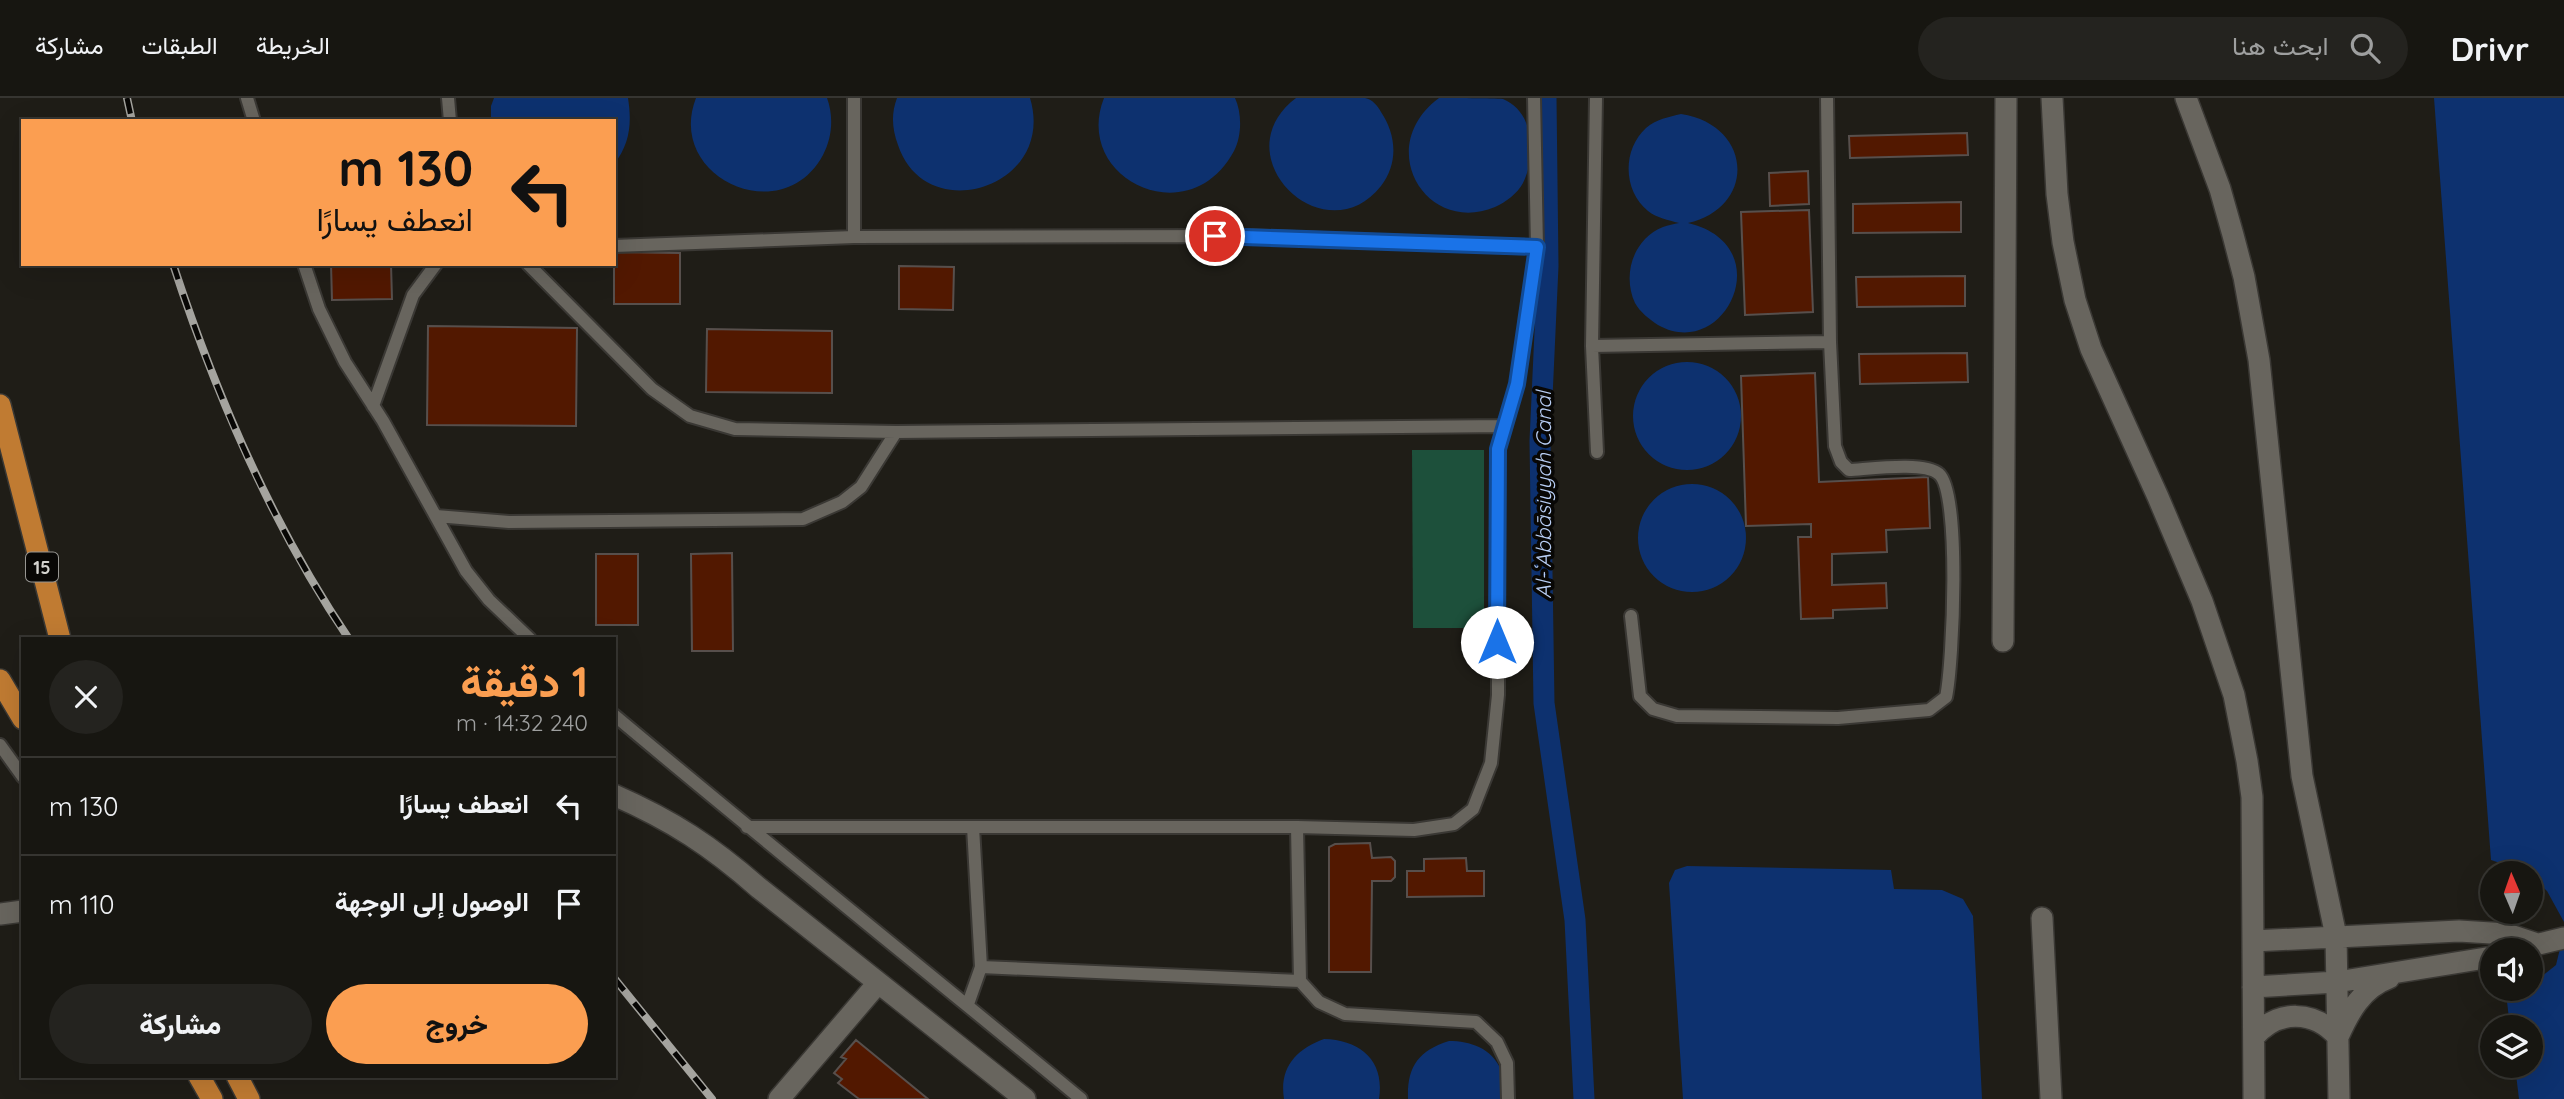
<!DOCTYPE html>
<html lang="ar">
<head>
<meta charset="utf-8">
<style>
  :root { --surface:#171611; --page:#24231f; --text:#f1f3f6; --muted:#9e9f9f; --line:#363531; --accent:#fb9e51 }
  body { margin:0; font-family:Quicksand,Vazirmatn,sans-serif; background:var(--page); color:var(--text); direction:rtl; height:100vh; display:flex; flex-direction:column; font-size:26px; white-space:nowrap }
  * { box-sizing:border-box; margin:0 }
  p { font-size:23px; color:var(--muted) }
  .icon { flex:none; width:38px; height:38px; fill:none; stroke:currentColor; stroke-width:2; stroke-linecap:round; stroke-linejoin:round }
  .map { position:relative; flex:1; overflow:hidden; direction:ltr }
  .side { position:absolute; left:21px; top:539px; width:595px; height:441px; display:flex; flex-direction:column; background:var(--surface); border-radius:0px; box-shadow:0 7px 28px #0002,0 0 0 2px var(--line); direction:rtl }
  .side>* { flex:none }
  .guide { position:absolute; left:21px; top:21px; width:595px; height:147px; border-radius:0px; box-shadow:0 7px 28px #0002,0 0 0 2px var(--line); direction:rtl; background:#fb9e51; color:#111; overflow:hidden }
  .needle { width:46px; rotate:358deg }
  .controls { position:absolute; left:2480px; top:763px; display:grid; gap:14px }
  .controls a { display:grid; place-items:center; width:63px; height:63px; border-radius:50%; background:var(--surface); box-shadow:0 7px 28px #0002,0 0 0 2px var(--line); font-size:35px }
  .pin { position:absolute; display:grid; place-items:center; width:60px; height:60px; color:#fff; margin:-30px; border:4px solid #fff; border-radius:50%; box-shadow:0 2px 7px #0007 }
  .me { position:absolute; width:77px; margin:-38px; rotate:0deg; stroke-linejoin:round; filter:drop-shadow(0 0 5px #0008) }
  .turn { display:flex; align-items:center; gap:24px; height:147px; padding:0 28px; font-size:32px }
  .turn .icon { width:91px; height:91px; stroke-width:2.5 }
  .turn b { display:block; font-size:49px; line-height:60px }
  .round { display:grid; place-items:center; flex:none; width:74px; height:74px; border-radius:37px; background:var(--page) }
  .headline { display:flex; align-items:center; justify-content:space-between; height:119px; padding:0 28px }
  h1 { font-size:42px; font-weight:800; line-height:52px; color:var(--accent) }
  .cta { display:flex; gap:14px; margin-top:auto; padding:14px 28px }
  .cta a { flex:1; height:80px; border-radius:42px; background:var(--accent); color:#111; font-size:28px; font-weight:800; line-height:80px; text-align:center }
  .cta a+a { background:var(--page); color:var(--text) }
  ul { padding:0; list-style:none }
  li { display:flex; align-items:center; gap:21px; height:98px; padding:0 28px; border-top:2px solid var(--line) }
  li div { flex:1 }
  li b { display:block; font-size:26px }
  li em { font-style:normal }
  header { display:flex; align-items:center; gap:42px; box-sizing:border-box; height:98px; padding:0 35px; background:var(--surface); border-bottom:2px solid var(--line) }
  header strong { font-size:33px }
  nav { display:flex; gap:38px; margin-inline-start:auto; font-size:24px }
  .search { width:490px; height:63px; background:var(--page); display:flex; align-items:center; gap:18px; box-sizing:border-box; padding:0 24px; border-radius:38px; color:var(--muted); font-size:26px }
  .map>svg:first-child { display:block }
  .green { fill:#1d503b }
  .water { fill:#0d316f }
  .lines { fill:none; stroke-linecap:round; stroke-linejoin:round }
  .canal { stroke:#0d316f; stroke-width:21 }
  .building { fill:#521800; stroke:#574f4c; stroke-width:2 }
  .lane-casing { stroke:#3a3834; stroke-width:16 }
  .street-casing { stroke:#3a3834; stroke-width:24 }
  .secondary-casing { stroke:#3a3834; stroke-width:24 }
  .highway-casing { stroke:#3a3834; stroke-width:24 }
  .lane { stroke:#68655e; stroke-width:12 }
  .street { stroke:#68655e; stroke-width:21 }
  .secondary { stroke:#68655e; stroke-width:21 }
  .highway { stroke:#c07b32; stroke-width:21 }
  .rail-casing { stroke:#a5a49f; stroke-width:8 }
  .rail { stroke:#080705; stroke-width:5; stroke-dasharray:16; stroke-linecap:butt }
  .route-casing { stroke:#114b97; stroke-width:18 }
  .route { stroke:#1a73e8; stroke-width:12 }
  .labels { text-anchor:middle; dominant-baseline:central; stroke-width:7; stroke-linejoin:round; paint-order:stroke }
  .shield { fill:#080705; stroke:#979692; stroke-width:2 }
  .shield-label { font-size:18px; font-weight:bold; fill:#d4d3cf }
  .water-label { font-size:21px; font-style:italic; fill:#b8cef4; stroke:#080705 }
</style>
</head>
<body>
<header>
<strong>Drivr</strong>
<div class="search"><svg class="icon" aria-label="search" viewBox="0 0 24 24"><circle cx="10" cy="10" r="6"/><path d="M15 15l6 6"/></svg>ابحث هنا</div>
<nav><a>الخريطة</a><a>الطبقات</a><a>مشاركة</a></nav>
</header>
<div class="map">
<svg width="2564" height="1001" viewBox="0 0 2564 1001">
  <rect width="100%" height="100%" fill="#1f1d17"/>
  <path class="green" d="M1412,352H1484V530H1413Z"/>
  <path class="water" d="M494,0H628C632,25 630,46 614,66V23H491V8Z
    M696,0H827C834,19 832,40 823,57C782,133 665,79 696,0Z
    M897,0H1030C1057,89 926,131 898,47C892,31 891,16 897,0Z
    M1104,0H1235C1242,15 1242,38 1234,53C1189,137 1072,81 1104,0Z
    M1296,0C1313,0 1351,0 1365,0C1372,1 1378,8 1381,14C1396,36 1399,65 1381,88C1325,159 1220,58 1296,0Z
    M1439,0C1451,0 1493,0 1503,1C1535,14 1536,59 1523,85C1517,96 1506,104 1495,109C1426,138 1373,49 1439,0Z
    M2434,0H2564V824L2547,793L2531,778L2530,775L2491,762Z
    M1681,16C1753,27 1757,109 1688,125C1781,147 1725,265 1658,227C1649,221 1640,214 1635,205C1622,177 1633,141 1663,129C1668,127 1674,126 1679,125C1668,122 1657,120 1648,113C1623,93 1622,52 1646,30C1656,21 1669,19 1681,16Z
    M1633 318a54 54 0 1 1 108 0a54 54 0 1 1-108 0Z
    M1638 440a54 54 0 1 1 108 0a54 54 0 1 1-108 0Z
    M1687,768L1891,772L1894,791L1942,792L1963,801L1973,818L1982,1001H1683L1669,785L1675,772Z
    M2564,834V1001H2519L2515,968H2530V929H2510L2506,895L2520,891H2530L2531,887L2556,867Z
    M1324,941C1361,942 1385,963 1379,1001H1284C1279,970 1296,951 1324,941Z
    M1449,943C1470,943 1492,950 1501,972C1505,980 1504,992 1504,1001H1408C1407,969 1418,953 1449,943Z"/>
  <g class="lines">
    <path class="canal" d="M1546,0L1548,168L1540,343L1544,605L1575,822L1584,1001"/>
  </g>
  <path class="building" d="M1967,35L1968,57L1850,60L1849,38Z
    M1808,73L1809,106L1770,108L1769,75Z
    M1961,104V134L1853,135V106Z
    M1809,112L1813,214L1745,217L1741,114Z
    M614,154L680,155V206H614Z
    M331,166H391L392,201L332,202Z
    M899,168L954,169L953,212L899,211Z
    M1965,178V208L1857,209L1856,179Z
    M428,228L577,230L576,328L427,327Z
    M707,231L832,233V295L706,294Z
    M1967,255L1968,284L1860,286L1859,256Z
    M1815,275L1819,384L1928,379L1930,430L1886,432L1887,454L1832,456V487L1886,485L1887,510L1833,512V520L1801,521L1798,439H1811V426L1746,428L1741,278Z
    M732,455L733,553H692L691,456Z
    M596,456H638V527H596Z
    M1370,745L1372,760L1391,759L1395,763V779L1391,783H1372L1371,874H1329V749L1335,746Z
    M1466,760L1467,773H1484V798L1407,799V773H1424V761Z
    M856,942L928,1001H859L838,985L842,981L834,975L846,961L841,959Z"/>
  <g class="lines">
    <g class="lane-casing">
      <path id="lane" d="M247,0L254,23
        M448,0L450,23
        M854,0V139
        M1596,0L1592,248L1830,244
        M614,148L854,139L1242,138L1537,149
        M304,166L319,211L345,264L383,323L466,473L489,502L530,541
        M528,166L652,291L690,318L735,331L896,334L1505,328
        M1592,248L1597,354
        M373,308L413,197L436,166
        M436,418L509,424L803,421L842,404L861,389L896,334
        M1631,518L1640,598L1653,611L1677,618L1838,620L1929,612L1946,599C1953,566 1961,395 1939,376C1925,363 1869,371 1849,372L1841,364L1835,348L1830,244L1827,0
        M614,617C769,747 926,873 1081,1001
        M0,647L23,679
        M747,729H1297L1414,732L1454,726L1473,711L1491,665L1498,597V351L1517,286L1537,149L1534,0
        M1297,729L1300,883L1319,904L1345,916L1476,924L1497,944L1507,965L1508,1001
        M981,869L1300,883
        M968,906L981,869L973,729"/>
    </g>
    <g class="street-casing">
      <path id="street" d="M2003,543L2006,0
        M614,697C673,723 711,748 759,790L1025,1001
        M2042,820L2051,1001
        M779,1001L878,885"/>
    </g>
    <g class="secondary-casing">
      <path id="secondary" d="M2052,0L2057,96L2063,144L2075,202L2091,251L2158,399L2202,503L2234,597L2247,663L2252,699L2254,1001
        M2186,0L2220,91L2233,137L2244,179L2259,262L2302,678L2336,838L2339,1001
        M0,816L23,813
        M2253,843L2459,833L2507,836L2534,845
        M2522,850L2564,840
        M2253,889L2337,884L2492,859
        M2254,939C2278,911 2314,912 2338,939C2349,914 2362,890 2389,880"/>
    </g>
    <g class="highway-casing">
      <path id="highway" d="M0,307L60,541
        M0,582L23,621
        M199,978L212,1001
        M237,978L249,1001"/>
    </g>
    <use href="#lane" class="lane"/>
    <use href="#street" class="street"/>
    <use href="#secondary" class="secondary"/>
    <use href="#highway" class="highway"/>
    <g class="rail-casing">
      <path id="rail" d="M127,0L132,23
        M173,166C216,297 271,426 349,541
        M614,880L712,1001"/>
    </g>
    <use href="#rail" class="rail"/>
  </g>
  <g class="lines">
    <g class="route-casing">
      <path id="route" d="M1215,138L1537,149L1517,286L1498,351L1497,544"/>
    </g>
    <use href="#route" class="route"/>
  </g>
  <g class="labels">
    <rect class="shield" x="26" y="454.5" width="32" height="29" rx="5"/>
    <g class="shield-label">
      <text x="42" y="469">15</text>
    </g>
    <g class="water-label">
      <text transform="translate(1543 397) rotate(-90)">Al-ʿAbbāsiyyah Canal</text>
    </g>
  </g>
</svg>
<div class="controls">
<a><svg class="needle" viewBox="-14 -14 28 28"><path d="M0-13l5 13h-10z" fill="#e53935"/><path d="M0 13l5-13h-10z" fill="#9e9f9f"/></svg></a>
<a><svg class="icon" aria-label="sound" viewBox="0 0 24 24"><path d="M4 9h4l5-4v14l-5-4H4zM17 9q2 3 0 6"/></svg></a>
<a><svg class="icon" aria-label="layers" viewBox="0 0 24 24"><path d="M12 4l9 5-9 5-9-5zM3 14l9 5 9-5"/></svg></a>
</div>
<div class="pin" style="left:1215px;top:138px;background:#d93025"><svg class="icon" aria-label="arrive" viewBox="0 0 24 24"><path d="M6 21V4h12l-3 4 3 4H6"/></svg></div>
<svg class="me" style="left:1497px;top:544px" viewBox="-20 -20 40 40"><circle r="19" fill="#fff"/><path d="M0-13L10 11 0 6-10 11z" fill="#1a73e8"/></svg>
<div class="guide">
<div class="turn"><svg class="icon" aria-label="left" viewBox="0 0 24 24"><path d="M17 20v-9H6M10 6l-5 5 5 5"/></svg><div><b>130 m</b>انعطف يسارًا</div></div>
</div>
<section class="side">
<div class="headline"><div><h1>1 دقيقة</h1><p>240 m · 14:32</p></div><a class="round"><svg class="icon" aria-label="close" viewBox="0 0 24 24"><path d="M6 6l12 12M18 6L6 18"/></svg></a></div>
<ul>
<li><svg class="icon" aria-label="left" viewBox="0 0 24 24"><path d="M17 20v-9H6M10 6l-5 5 5 5"/></svg><div><b>انعطف يسارًا</b></div><em>130 m</em></li>
<li><svg class="icon" aria-label="arrive" viewBox="0 0 24 24"><path d="M6 21V4h12l-3 4 3 4H6"/></svg><div><b>الوصول إلى الوجهة</b></div><em>110 m</em></li>
</ul>
<div class="cta"><a>خروج</a><a>مشاركة</a></div>
</section>
</div>
</body>
</html>
